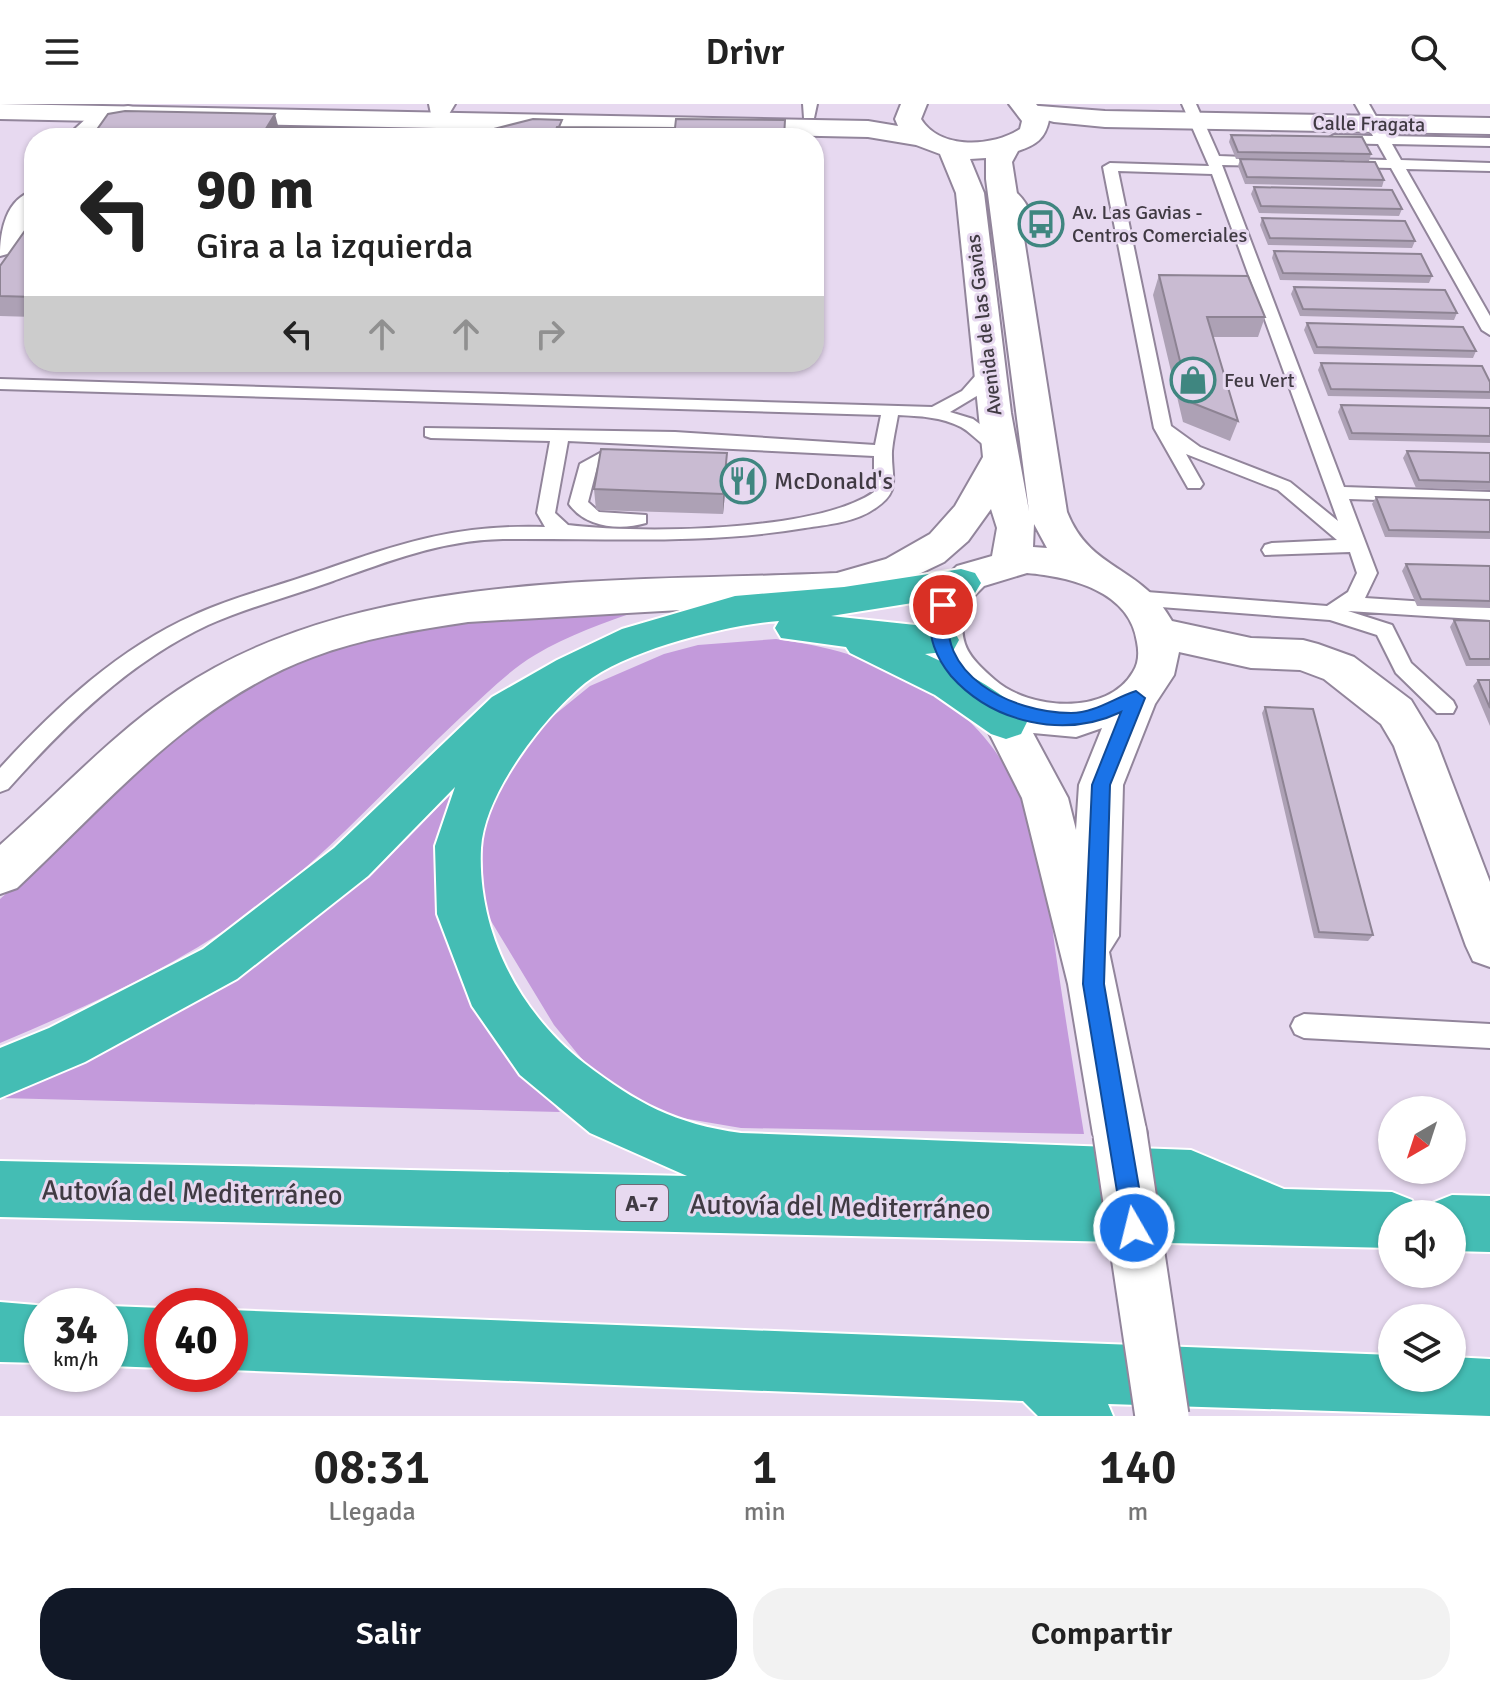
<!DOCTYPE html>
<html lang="es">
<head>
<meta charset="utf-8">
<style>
  :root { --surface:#fff; --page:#f2f2f2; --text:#222; --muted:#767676; --accent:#111827 }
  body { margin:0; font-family:Signika,sans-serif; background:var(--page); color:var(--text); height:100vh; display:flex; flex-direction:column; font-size:30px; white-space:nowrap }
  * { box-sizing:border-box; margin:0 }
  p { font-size:26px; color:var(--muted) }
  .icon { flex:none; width:44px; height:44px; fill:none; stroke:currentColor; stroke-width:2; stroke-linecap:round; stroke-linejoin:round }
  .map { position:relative; height:1312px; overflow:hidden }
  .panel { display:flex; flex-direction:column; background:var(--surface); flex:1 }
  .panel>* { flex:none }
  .banner { position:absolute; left:24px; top:24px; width:800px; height:244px; border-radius:32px; box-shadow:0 2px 6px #0004; background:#fff; color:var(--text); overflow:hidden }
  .needle { width:52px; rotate:219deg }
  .controls { position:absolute; left:1378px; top:992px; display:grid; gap:16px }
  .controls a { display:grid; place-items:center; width:88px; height:88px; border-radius:50%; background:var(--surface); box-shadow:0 2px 6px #0004; font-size:40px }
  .speed { position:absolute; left:24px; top:1184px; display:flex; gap:16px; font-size:40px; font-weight:700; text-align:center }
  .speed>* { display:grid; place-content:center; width:104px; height:104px; border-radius:50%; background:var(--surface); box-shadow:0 2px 6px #0004; line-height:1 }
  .speed small { font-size:20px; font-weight:400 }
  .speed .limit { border:12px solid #d22; background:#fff; color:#111 }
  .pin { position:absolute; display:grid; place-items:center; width:68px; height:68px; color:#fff; margin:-34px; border:4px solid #fff; border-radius:50%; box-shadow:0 2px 8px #0007 }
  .me { position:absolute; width:88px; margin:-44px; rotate:352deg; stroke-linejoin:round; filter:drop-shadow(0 0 6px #0008) }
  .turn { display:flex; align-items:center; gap:28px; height:168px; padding:0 40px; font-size:36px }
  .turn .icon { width:104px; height:104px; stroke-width:2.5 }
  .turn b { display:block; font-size:56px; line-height:68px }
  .lanes { display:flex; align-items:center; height:76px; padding:0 40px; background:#0003; justify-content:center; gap:40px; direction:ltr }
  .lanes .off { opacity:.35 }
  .eta { display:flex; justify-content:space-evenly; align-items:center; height:136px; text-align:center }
  .eta b { font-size:48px; font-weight:600; line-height:56px }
  .action { display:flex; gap:16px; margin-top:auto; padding:16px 40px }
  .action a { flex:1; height:92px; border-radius:32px; background:var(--accent); color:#fff; font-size:32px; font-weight:600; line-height:92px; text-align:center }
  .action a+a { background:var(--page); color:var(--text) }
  header { display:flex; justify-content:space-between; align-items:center; height:104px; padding:0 40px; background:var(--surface); font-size:36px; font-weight:600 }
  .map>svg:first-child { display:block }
  .green { fill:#c39adb }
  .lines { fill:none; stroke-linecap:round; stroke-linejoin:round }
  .service-casing { stroke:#92859b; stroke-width:4 }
  .minor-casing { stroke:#92859b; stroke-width:4 }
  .tertiary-casing { stroke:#92859b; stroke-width:4 }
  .motorway-casing { stroke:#fff; stroke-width:4 }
  .service { fill:#fff; fill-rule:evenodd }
  .minor { fill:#fff; fill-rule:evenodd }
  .tertiary { fill:#fff; fill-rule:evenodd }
  .motorway { fill:#44bdb4; fill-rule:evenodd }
  .tertiary-bridge-casing { stroke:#92859b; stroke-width:57; stroke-linecap:butt }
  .tertiary-bridge { stroke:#fff; stroke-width:53 }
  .wall { fill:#ada1b5 }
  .shaded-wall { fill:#8d8393 }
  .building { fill:#c9bbd2; stroke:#8d8393; stroke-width:2 }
  .route { fill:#1a73e8; stroke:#114b97; stroke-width:2 }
  .labels { text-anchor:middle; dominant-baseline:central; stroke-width:6; stroke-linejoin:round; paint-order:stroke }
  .far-street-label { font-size:20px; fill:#403a43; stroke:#e7d9f0 }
  .far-poi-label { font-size:20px; fill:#403a43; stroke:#e7d9f0; text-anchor:start }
  .shield { fill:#e7d9f0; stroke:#726a77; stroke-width:2 }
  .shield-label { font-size:22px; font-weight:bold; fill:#403a43 }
  .poi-label { font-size:24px; fill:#403a43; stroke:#e7d9f0; text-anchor:start }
  .near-street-label { font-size:28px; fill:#403a43; stroke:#e7d9f0 }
</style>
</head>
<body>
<header><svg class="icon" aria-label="menu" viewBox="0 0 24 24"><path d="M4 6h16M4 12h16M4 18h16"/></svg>Drivr<svg class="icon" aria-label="search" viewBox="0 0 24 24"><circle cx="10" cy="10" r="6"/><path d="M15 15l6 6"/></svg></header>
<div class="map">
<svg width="1490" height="1312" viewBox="0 0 1490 1312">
  <rect width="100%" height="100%" fill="#e7d9f0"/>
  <path class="green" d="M641,506C606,518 568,531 535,551C508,567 484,592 461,613C399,671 342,735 276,789C195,854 95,899 0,939V795L53,748L169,631L278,564L357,535L465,517Z
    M776,535C912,554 1009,612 1041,753C1048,783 1051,814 1055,844C1064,906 1074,968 1084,1030L741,1024L682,1014L624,993L595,971L554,921L488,812L473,746L484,708L531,630L590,582L664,550L698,541Z
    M462,675L441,750L535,980L560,1008L0,994Z"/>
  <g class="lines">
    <g class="service-casing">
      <path id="service" d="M803,0H817L814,14H804Z
        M1182,0H1196L1219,52L1269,54L1276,58L1269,62L1222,61L1344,383L1490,388V400L1349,395L1377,469L1365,494L1490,502V516L1348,507L1392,521L1411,559L1453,597L1456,603L1453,609H1437L1396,569L1377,531L1330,516L1134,501L1124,494L1134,487L1327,502L1348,488L1357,469L1350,448L1265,451L1262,446L1265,441L1272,439L1337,436L1278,386L1186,350L1203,380L1200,384H1188L1154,324L1103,63L1110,59L1209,62ZM1118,67L1212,70L1338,417L1290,378L1200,343L1171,322Z
        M1355,0H1369L1387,32L1490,34V42L1392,40L1401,56L1490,59V67L1406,65L1490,212V231L1482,226L1391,64L1347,63L1340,59L1347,55L1387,56L1378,40L1334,39L1327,35L1334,31L1373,32Z
        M997,82C1013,80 1026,96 1031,111L1029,125L1015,143L1002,140C1025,111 1017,108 995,85Z
        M990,261L998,266L980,290L950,308L973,315L1005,339V347C988,352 976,331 961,323C942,313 919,312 898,311C896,323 893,335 892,347C891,375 902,387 874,405C856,418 826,421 805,424C704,441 604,434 503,435C442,436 389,457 333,477C292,492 248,503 208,521C129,558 65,621 8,685L0,688V664C55,604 119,544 194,511C233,493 275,483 315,469C399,440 453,420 545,423L537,409L550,337L431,334L425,332V324L675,328L875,341L881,311L0,285V275L932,303L962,287L984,262ZM568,337L874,352V388C817,428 639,430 568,421L555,409Z
        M600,349H628L637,355L628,361L597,363L588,398L599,408L646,411V419C619,427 585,423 569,400L580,360Z
        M1304,910L1490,920V944L1304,934L1295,930L1291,922L1295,914Z"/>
    </g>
    <g class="minor-casing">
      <path id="minor" d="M429,0H455L449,10H431Z
        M1014,0L1105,7L1490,14V30L1105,23L1054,18L1017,8Z
        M128,2L137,4L141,10L137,16L110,23L96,34H65L90,11Z
        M34,87V117L11,149L0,152C0,127 6,94 34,87Z"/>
    </g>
    <g class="tertiary-casing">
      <path id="tertiary" d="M0,0L868,17L898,22L895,15L901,0H927L921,15C940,46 993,43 1020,25L1022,17L1009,0H1036L1049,16C1045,35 1036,41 1018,47L1012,58L1067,408C1090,467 1141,461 1172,517L1251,534L1303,536L1318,540L1354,553L1411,596L1437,639L1490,778V863L1473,857L1466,842L1394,642L1381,620L1324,575L1300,566L1251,564L1179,548L1174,571L1155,600L1123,681L1119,832L1109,848L1147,1030L1139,1048L1120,1056L1101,1048L1093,1030L1068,880L1022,694L978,607L941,576L919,531L923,499L929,489L957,462L992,452L997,424L991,405L968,437L944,458L898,480L837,497L468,518C415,526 363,534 313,553C191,598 109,698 17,784L0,790V741C59,689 112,630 178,586C361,463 625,479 837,469L886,455L930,430L955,402L983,353L956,89L940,50L916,41L868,33L0,15ZM986,54V75L1029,407L1011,309L984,89L970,55ZM1034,420L1047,444L1033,443ZM1027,469C1071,473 1130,487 1137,538C1139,548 1139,559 1133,568C1108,612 1029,606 995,576C967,551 959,542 963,503L984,482ZM1102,624L1079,681L1076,726L1068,694L1033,629L1076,633Z"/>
    </g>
    <g class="motorway-casing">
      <path id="motorway" d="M961,465L975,469L981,479L975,489L831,512L953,525L959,536L953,547L925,550C955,564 1012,589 1027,618L1021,630L1006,635L991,630L935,591L850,549L846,543L781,534L775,524L779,517C726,521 627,546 585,579C544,613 484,689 481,744C477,828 519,908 584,959C636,999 675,1020 741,1029L1191,1046L1284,1085L1392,1088L1412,1096L1418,1110H1392V1144L0,1113V1057L687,1072L590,1029L520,971L472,902L437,810L435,742L455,683L368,772L237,875L85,958L0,994V944L49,924L203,845L334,744L492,593L557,556L622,525L735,492L844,483Z
        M1452,1091L1490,1092V1148L1452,1147V1110H1428L1432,1099Z
        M0,1198L48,1202H42V1259L0,1258Z
        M110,1202L162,1204V1264L110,1262Z
        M230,1206L1392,1251V1274H1452V1253L1490,1255V1312L1108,1300L1113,1312H1038L1023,1297L230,1266Z"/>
    </g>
    <use href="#service" class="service"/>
    <use href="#minor" class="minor"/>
    <use href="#tertiary" class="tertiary"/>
    <use href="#motorway" class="motorway"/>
    <g class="tertiary-bridge-casing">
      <path id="tertiary-bridge" d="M1120,1030L1162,1312"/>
    </g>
    <use href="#tertiary-bridge" class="tertiary-bridge"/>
  </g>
  <path class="wall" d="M1231,31L1371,50L1369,57L1236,55L1229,38Z
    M1240,55L1384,76L1382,83L1245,80L1238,62Z
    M1254,83L1402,105L1399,112L1259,109L1251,90Z
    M34,114V213L0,212V162Z
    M1262,114L1415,137L1412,144L1268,141L1260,121Z
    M1274,147L1432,172L1429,179L1280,176L1272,154Z
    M1159,171L1265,213L1258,233H1213L1238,317L1230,337L1183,318L1153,191Z
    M1294,183L1457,209L1454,216L1300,212L1291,190Z
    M1307,219L1476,247L1473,254L1314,250L1304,226Z
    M1321,259L1490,278V295L1328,292L1318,266Z
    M1341,301L1490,304V339L1349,336L1338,308Z
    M1407,347L1490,349V386L1416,384L1403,354Z
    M727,369L723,410L596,406L594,385Z
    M1376,393L1490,396V435L1385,433L1372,400Z
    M1406,460L1490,462V504L1417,502L1402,467Z
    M1454,516L1490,517V562H1466L1450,523Z
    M1478,576H1490V622L1473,582Z
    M1265,603L1373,831L1368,837L1314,834L1262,609Z"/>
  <path class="shaded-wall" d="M275,10L280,29L267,23Z
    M727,349V369L723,410V390Z"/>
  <path class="building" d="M125,7L275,10L267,23L486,27L533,15L562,16L559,23H557L553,34H91L108,10Z
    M676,15L785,16L784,34H553L557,23L675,24Z
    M1231,31L1362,33L1371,50L1238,48Z
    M1240,55L1375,58L1384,76L1247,73Z
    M1254,83L1392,86L1402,105L1261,102Z
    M34,114V193L0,192V162Z
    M1262,114L1405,117L1415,137L1270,134Z
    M1274,147L1421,150L1432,172L1283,169Z
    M1159,171L1248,172L1265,213H1207L1238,317L1190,298Z
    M1294,183L1445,186L1457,209L1303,205Z
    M1307,219L1463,223L1476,247L1317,243Z
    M1321,259L1482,262L1490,278V288L1331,285Z
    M1341,301L1490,304V332L1352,329Z
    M601,345L727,349L723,390L594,385Z
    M1407,347L1490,349V378L1419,376Z
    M1376,393L1490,396V428L1389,426Z
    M1406,460L1490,462V497L1421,495Z
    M1454,516L1490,517V555H1470Z
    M1478,576H1490V604Z
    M1265,603L1313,605L1373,831L1319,828Z"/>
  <path class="route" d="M943,496L951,501C932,571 1013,609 1071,609C1095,609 1114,594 1136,587L1145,594L1110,681L1104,880L1146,1124L1142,1132L1134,1136L1126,1132L1123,1124L1083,880L1092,681L1121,608C1064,635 993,619 951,572C937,555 926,531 932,509C935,501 935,498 943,496Z"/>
  <defs>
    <g id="bus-ring" transform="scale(2.3)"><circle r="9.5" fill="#e7d9f0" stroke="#3f8680" stroke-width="1.5"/><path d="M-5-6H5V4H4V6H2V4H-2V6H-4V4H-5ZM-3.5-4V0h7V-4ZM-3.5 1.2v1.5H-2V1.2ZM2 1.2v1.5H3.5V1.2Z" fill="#3f8680"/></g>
    <g id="shop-ring" transform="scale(2.3)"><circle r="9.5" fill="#e7d9f0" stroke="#3f8680" stroke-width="1.5"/><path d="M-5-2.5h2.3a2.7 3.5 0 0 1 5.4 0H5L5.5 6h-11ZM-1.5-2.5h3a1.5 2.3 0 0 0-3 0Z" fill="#3f8680"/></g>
    <g id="restaurant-ring" transform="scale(2.3)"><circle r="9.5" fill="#e7d9f0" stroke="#3f8680" stroke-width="1.5"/><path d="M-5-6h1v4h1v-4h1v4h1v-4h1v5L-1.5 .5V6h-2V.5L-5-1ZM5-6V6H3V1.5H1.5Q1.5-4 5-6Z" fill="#3f8680"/></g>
  </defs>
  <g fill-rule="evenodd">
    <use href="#bus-ring" x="1041" y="120"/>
    <use href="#shop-ring" x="1193" y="276"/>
    <use href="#restaurant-ring" x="743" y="377"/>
  </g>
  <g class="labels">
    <g class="far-street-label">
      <text transform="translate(1369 20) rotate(1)">Calle Fragata</text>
      <text transform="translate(984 221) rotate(-97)">Avenida de las Gavias</text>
    </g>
    <g class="far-poi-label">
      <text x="1072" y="108">Av. Las Gavias -<tspan x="1072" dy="23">Centros Comerciales</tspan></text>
      <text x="1224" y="276">Feu Vert</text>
    </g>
    <rect class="shield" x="616" y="1081" width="52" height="36" rx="6"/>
    <g class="shield-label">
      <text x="642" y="1099">A-7</text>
    </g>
    <g class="poi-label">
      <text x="774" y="377">McDonald's</text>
    </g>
    <g class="near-street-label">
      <text transform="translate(192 1089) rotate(1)">Autovía del Mediterráneo</text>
      <text transform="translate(840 1103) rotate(1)">Autovía del Mediterráneo</text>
    </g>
  </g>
</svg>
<div class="controls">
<a><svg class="needle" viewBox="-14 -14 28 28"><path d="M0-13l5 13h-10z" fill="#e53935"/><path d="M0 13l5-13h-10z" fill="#767676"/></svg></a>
<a><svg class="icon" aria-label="sound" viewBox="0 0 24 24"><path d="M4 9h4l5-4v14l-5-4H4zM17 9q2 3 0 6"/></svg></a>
<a><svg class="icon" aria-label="layers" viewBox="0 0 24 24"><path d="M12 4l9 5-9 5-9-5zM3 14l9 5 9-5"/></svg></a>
</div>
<div class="speed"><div>34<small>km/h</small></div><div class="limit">40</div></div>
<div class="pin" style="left:943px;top:501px;background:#d93025"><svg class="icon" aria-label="arrive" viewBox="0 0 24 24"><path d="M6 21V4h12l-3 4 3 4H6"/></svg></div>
<svg class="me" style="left:1134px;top:1124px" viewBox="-20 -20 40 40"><circle r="17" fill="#1a73e8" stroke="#fff" stroke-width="3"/><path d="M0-11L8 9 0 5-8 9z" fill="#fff"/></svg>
<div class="banner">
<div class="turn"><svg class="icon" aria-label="left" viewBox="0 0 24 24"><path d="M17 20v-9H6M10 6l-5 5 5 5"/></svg><div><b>90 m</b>Gira a la izquierda</div></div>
<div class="lanes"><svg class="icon" aria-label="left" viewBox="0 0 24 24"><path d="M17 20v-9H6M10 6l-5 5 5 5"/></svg><svg class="icon off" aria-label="ahead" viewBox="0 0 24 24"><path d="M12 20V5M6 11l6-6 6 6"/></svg><svg class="icon off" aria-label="ahead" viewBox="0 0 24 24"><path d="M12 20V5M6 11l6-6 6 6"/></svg><svg class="icon off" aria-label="right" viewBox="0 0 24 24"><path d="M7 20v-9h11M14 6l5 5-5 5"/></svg></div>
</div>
</div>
<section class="panel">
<div class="eta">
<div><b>08:31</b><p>Llegada</p></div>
<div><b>1</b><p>min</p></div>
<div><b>140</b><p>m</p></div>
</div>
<div class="action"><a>Salir</a><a>Compartir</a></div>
</section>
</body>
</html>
